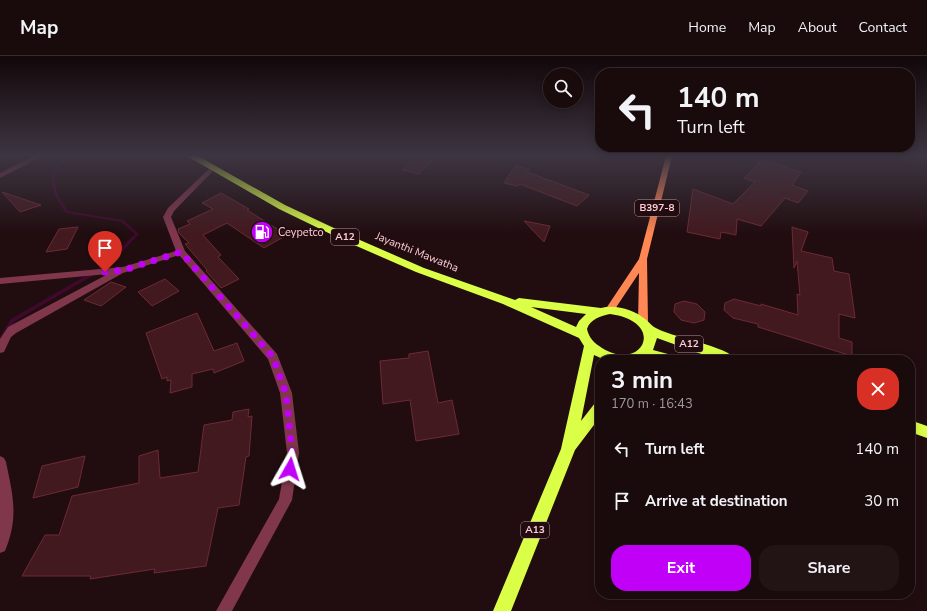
<!DOCTYPE html>
<html lang="en">
<head>
<meta charset="utf-8">
<style>
  :root { --surface:#190a0c; --page:#221315; --text:#f1f3f6; --muted:#9f9a9d; --line:#372b2d; --accent:#c000f7 }
  body { margin:0; font-family:"Nunito Sans",sans-serif; background:var(--page); color:var(--text); height:100vh; display:flex; flex-direction:column; font-size:15px; white-space:nowrap }
  * { box-sizing:border-box; margin:0 }
  p { font-size:13px; color:var(--muted) }
  .icon { flex:none; width:22px; height:22px; fill:none; stroke:currentColor; stroke-width:2; stroke-linecap:round; stroke-linejoin:round }
  .map { position:relative; flex:1; overflow:hidden }
  .details { position:absolute; left:595px; top:299px; width:320px; height:244px; display:flex; flex-direction:column; background:var(--surface); border-radius:16px; box-shadow:0 2px 10px #0003,0 0 0 1px var(--line) }
  .details>* { flex:none }
  .banner { position:absolute; left:595px; top:12px; width:320px; height:84px; border-radius:16px; box-shadow:0 2px 10px #0003,0 0 0 1px var(--line); background:#190a0c; color:var(--text); overflow:hidden }
  .fabs { position:absolute; left:543px; top:12px; display:grid; gap:8px }
  .fabs a { display:grid; place-items:center; width:40px; height:40px; border-radius:50%; background:var(--surface); box-shadow:0 2px 10px #0003,0 0 0 1px var(--line); font-size:20px }
  .pin { position:absolute; display:grid; place-items:center; width:34px; height:34px; color:#fff; margin:-41px -17px; border-radius:50% 50% 50% 0; rotate:-45deg; box-shadow:0 0 4px #0007 }
  .pin .icon { rotate:45deg }
  .me { position:absolute; width:44px; margin:-22px; rotate:6deg; stroke-linejoin:round; filter:drop-shadow(0 0 3px #0008) }
  .turn { display:flex; align-items:center; gap:14px; height:84px; padding:0 16px; font-size:18px }
  .turn .icon { width:52px; height:52px; stroke-width:2.5 }
  .turn b { display:block; font-size:28px; line-height:34px }
  .round { display:grid; place-items:center; flex:none; width:42px; height:42px; border-radius:16px; background:var(--page) }
  .overview { display:flex; align-items:center; justify-content:space-between; height:68px; padding:0 16px }
  h1 { font-size:24px; font-weight:700; line-height:30px }
  .cta { display:flex; gap:8px; margin-top:auto; padding:8px 16px }
  .cta a { flex:1; height:46px; border-radius:16px; background:var(--accent); color:#fff; font-size:16px; font-weight:700; line-height:46px; text-align:center }
  .cta a+a { background:var(--page); color:var(--text) }
  ul { padding:0; list-style:none }
  li { display:flex; align-items:center; gap:12px; height:52px; padding:0 16px }
  li div { flex:1 }
  li b { display:block; font-size:15px }
  li em { font-style:normal }
  header { display:flex; align-items:center; gap:24px; box-sizing:border-box; height:56px; padding:0 20px; background:var(--surface); border-bottom:1px solid var(--line) }
  header strong { font-size:19px }
  nav { display:flex; gap:22px; margin-inline-start:auto; font-size:14px }
  .map>svg:first-child { display:block }
  .lines { fill:none; stroke-linecap:round; stroke-linejoin:round }
  .stream { fill:#3e092d; fill-rule:evenodd }
  .building { fill:#42191e; stroke:#6e2a33 }
  .minor { fill:#80374c; fill-rule:evenodd }
  .major { fill:#ff8753; fill-rule:evenodd }
  .highway { fill:#dbff47; fill-rule:evenodd }
  .route { stroke:#c000f7; stroke-width:7; stroke-dasharray:0 12.6 }
  .labels { text-anchor:middle; dominant-baseline:central; stroke-width:4; stroke-linejoin:round; paint-order:stroke }
  .shield { fill:#210d10; stroke:#bc939b; stroke-width:1 }
  .shield-label { font-size:10px; font-weight:bold; fill:#ffccd7 }
  .poi-label { font-size:11px; fill:#ffccd7; stroke:#210d10; text-anchor:start }
  .street-label { font-size:11px; fill:#ffccd7; stroke:#210d10 }
</style>
</head>
<body>
<header>
<strong>Map</strong>
<nav><a>Home</a><a>Map</a><a>About</a><a>Contact</a></nav>
</header>
<div class="map">
<svg width="927" height="555" viewBox="0 0 927 555">
  <rect width="100%" height="100%" fill="#210d10"/>
  <g class="lines">
    <path class="stream" d="M68,100H71C67,105 60,108 57,114C50,127 60,144 68,155L123,164L139,178L108,211L15,265L2,286L0,287V281L11,263L104,209L135,178L121,166L66,157C57,145 45,125 56,111C59,107 64,104 68,100Z"/>
  </g>
  <path class="building" d="M416,100H436L419,118L402,114Z
    M762,104L801,116L792,129L808,135L798,147L785,142L761,170L737,163L736,179L721,176L720,183L687,176L693,133L733,148L755,126L744,122Z
    M515,110L529,113L527,116L589,139L577,150L520,128L518,130L504,127Z
    M2,136L41,149L20,156Z
    M221,137L249,153L247,154L287,179L264,192L227,167L203,179L221,199L218,201L239,223L221,232L206,215L207,214L185,188L189,187L179,177L178,173L190,168L187,165L213,153L202,147Z
    M524,165L550,170L544,186Z
    M78,171L67,193L46,196L59,173Z
    M792,171L808,176L801,195L832,202L834,215L849,218L855,262L839,258V282L852,286V300L758,271V268L733,262L724,254L725,247L734,243L761,250V248L798,259L797,238L800,239L797,205L794,212Z
    M165,223L179,235L152,250L138,236Z
    M111,226L126,231L101,250L84,244Z
    M684,245L697,248L705,256L704,264L694,267L681,264L674,256L675,248Z
    M197,257L214,295L237,287L244,305L214,317L213,313L192,318V331L170,337L171,324L167,325V321L162,323L146,277Z
    M428,295L438,347L452,344L459,378L416,385L410,344L383,348L380,305L409,302V298Z
    M249,353L248,361L252,360L249,400L246,401L239,449L218,452L206,510L154,517L155,513L90,523L91,520H22L45,479H59L72,440L139,427V400L158,394L160,422L198,416L204,369L232,364L233,356Z
    M85,400L78,431L33,442L42,410Z"/>
  <g class="lines">
    <path class="minor" d="M34,100H43L0,122V117Z
      M212,111L215,113L214,114L174,155L171,161L185,195L277,298L292,337L299,397L292,444L232,555H216L279,443L287,397L280,337L268,303L179,199L123,217L16,277L11,281L4,296L0,297V283L8,271L108,218L0,228V222L123,211L176,195L163,161L168,152L210,112Z
      M0,400L4,402L6,406C13,440 19,461 5,495L0,497Z"/>
    <path class="major" d="M666,100H672L647,203L648,267L643,271L638,267L639,217L613,256H607L605,254L639,203Z"/>
    <path class="highway" d="M187,100H198L285,149L353,181L424,212L515,244L519,242L601,252C616,248 634,254 645,263C648,265 651,269 654,271C669,281 729,290 736,304H718L657,282L653,294L679,301L681,304H657L646,301L642,304H605L594,299L581,365L595,347L600,345V361L575,394L511,555H493L561,393L584,290L579,282L503,248L416,216L345,185L279,153ZM531,251L586,258L579,265L576,271ZM610,258C668,266 642,317 602,292C594,287 589,282 587,273C590,263 601,260 610,258Z
      M910,364L927,370V382L910,376Z"/>
  </g>
  <linearGradient id="sky" x2="0" y2="1"><stop stop-color="#120709"/><stop offset="0.56" stop-color="#3d3542"/><stop offset="1" stop-color="#3d3542" stop-opacity="0"/></linearGradient>
  <rect width="927" height="178" fill="url(#sky)"/>
  <g class="lines">
    <path class="route" d="M105,216L124,214L181,196L273,301L286,338L292,397L290,413"/>
  </g>
  <defs>
    <g id="fuel-disc" transform="scale(1.15)"><circle r="9.5" fill="#c000f7" stroke="#210d10"/><path d="M-5.5-6h7V0h2V4h1.3V-2.5L3-4.5l.8-.8L6-3V5H2.5V1h-1V6h-7ZM-4.2-4.7v3.2H.2V-4.7Z" fill="#fff"/></g>
  </defs>
  <g fill-rule="evenodd">
    <use href="#fuel-disc" x="262" y="176"/>
  </g>
  <g class="labels">
    <g class="shield">
      <rect x="635" y="144" width="44" height="16" rx="3"/>
      <rect x="331" y="173" width="28" height="16" rx="3"/>
      <rect x="675" y="280" width="28" height="16" rx="3"/>
      <rect x="521" y="466" width="28" height="16" rx="3"/>
    </g>
    <g class="shield-label">
      <text x="657" y="152">B397-8</text>
      <text x="345" y="181">A12</text>
      <text x="689" y="288">A12</text>
      <text x="535" y="474">A13</text>
    </g>
    <g class="poi-label">
      <text x="278" y="176">Ceypetco</text>
    </g>
    <g class="street-label">
      <text transform="translate(417 196) rotate(22)">Jayanthi Mawatha</text>
    </g>
  </g>
</svg>
<div class="fabs">
<a><svg class="icon" aria-label="search" viewBox="0 0 24 24"><circle cx="10" cy="10" r="6"/><path d="M15 15l6 6"/></svg></a>
</div>
<div class="pin" style="left:105px;top:216px;background:#d93025"><svg class="icon" aria-label="arrive" viewBox="0 0 24 24"><path d="M6 21V4h12l-3 4 3 4H6"/></svg></div>
<svg class="me" style="left:290px;top:413px" viewBox="-20 -20 40 40"><path d="M0-17L14 15 0 8-14 15z" fill="#c000f7" stroke="#fff" stroke-width="4"/></svg>
<div class="banner">
<div class="turn"><svg class="icon" aria-label="left" viewBox="0 0 24 24"><path d="M17 20v-9H6M10 6l-5 5 5 5"/></svg><div><b>140 m</b>Turn left</div></div>
</div>
<section class="details">
<div class="overview"><div><h1>3 min</h1><p>170 m · 16:43</p></div><a class="round" style="background:#d93025;color:#fff"><svg class="icon" aria-label="close" viewBox="0 0 24 24"><path d="M6 6l12 12M18 6L6 18"/></svg></a></div>
<ul>
<li><svg class="icon" aria-label="left" viewBox="0 0 24 24"><path d="M17 20v-9H6M10 6l-5 5 5 5"/></svg><div><b>Turn left</b></div><em>140 m</em></li>
<li><svg class="icon" aria-label="arrive" viewBox="0 0 24 24"><path d="M6 21V4h12l-3 4 3 4H6"/></svg><div><b>Arrive at destination</b></div><em>30 m</em></li>
</ul>
<div class="cta"><a>Exit</a><a>Share</a></div>
</section>
</div>
</body>
</html>
